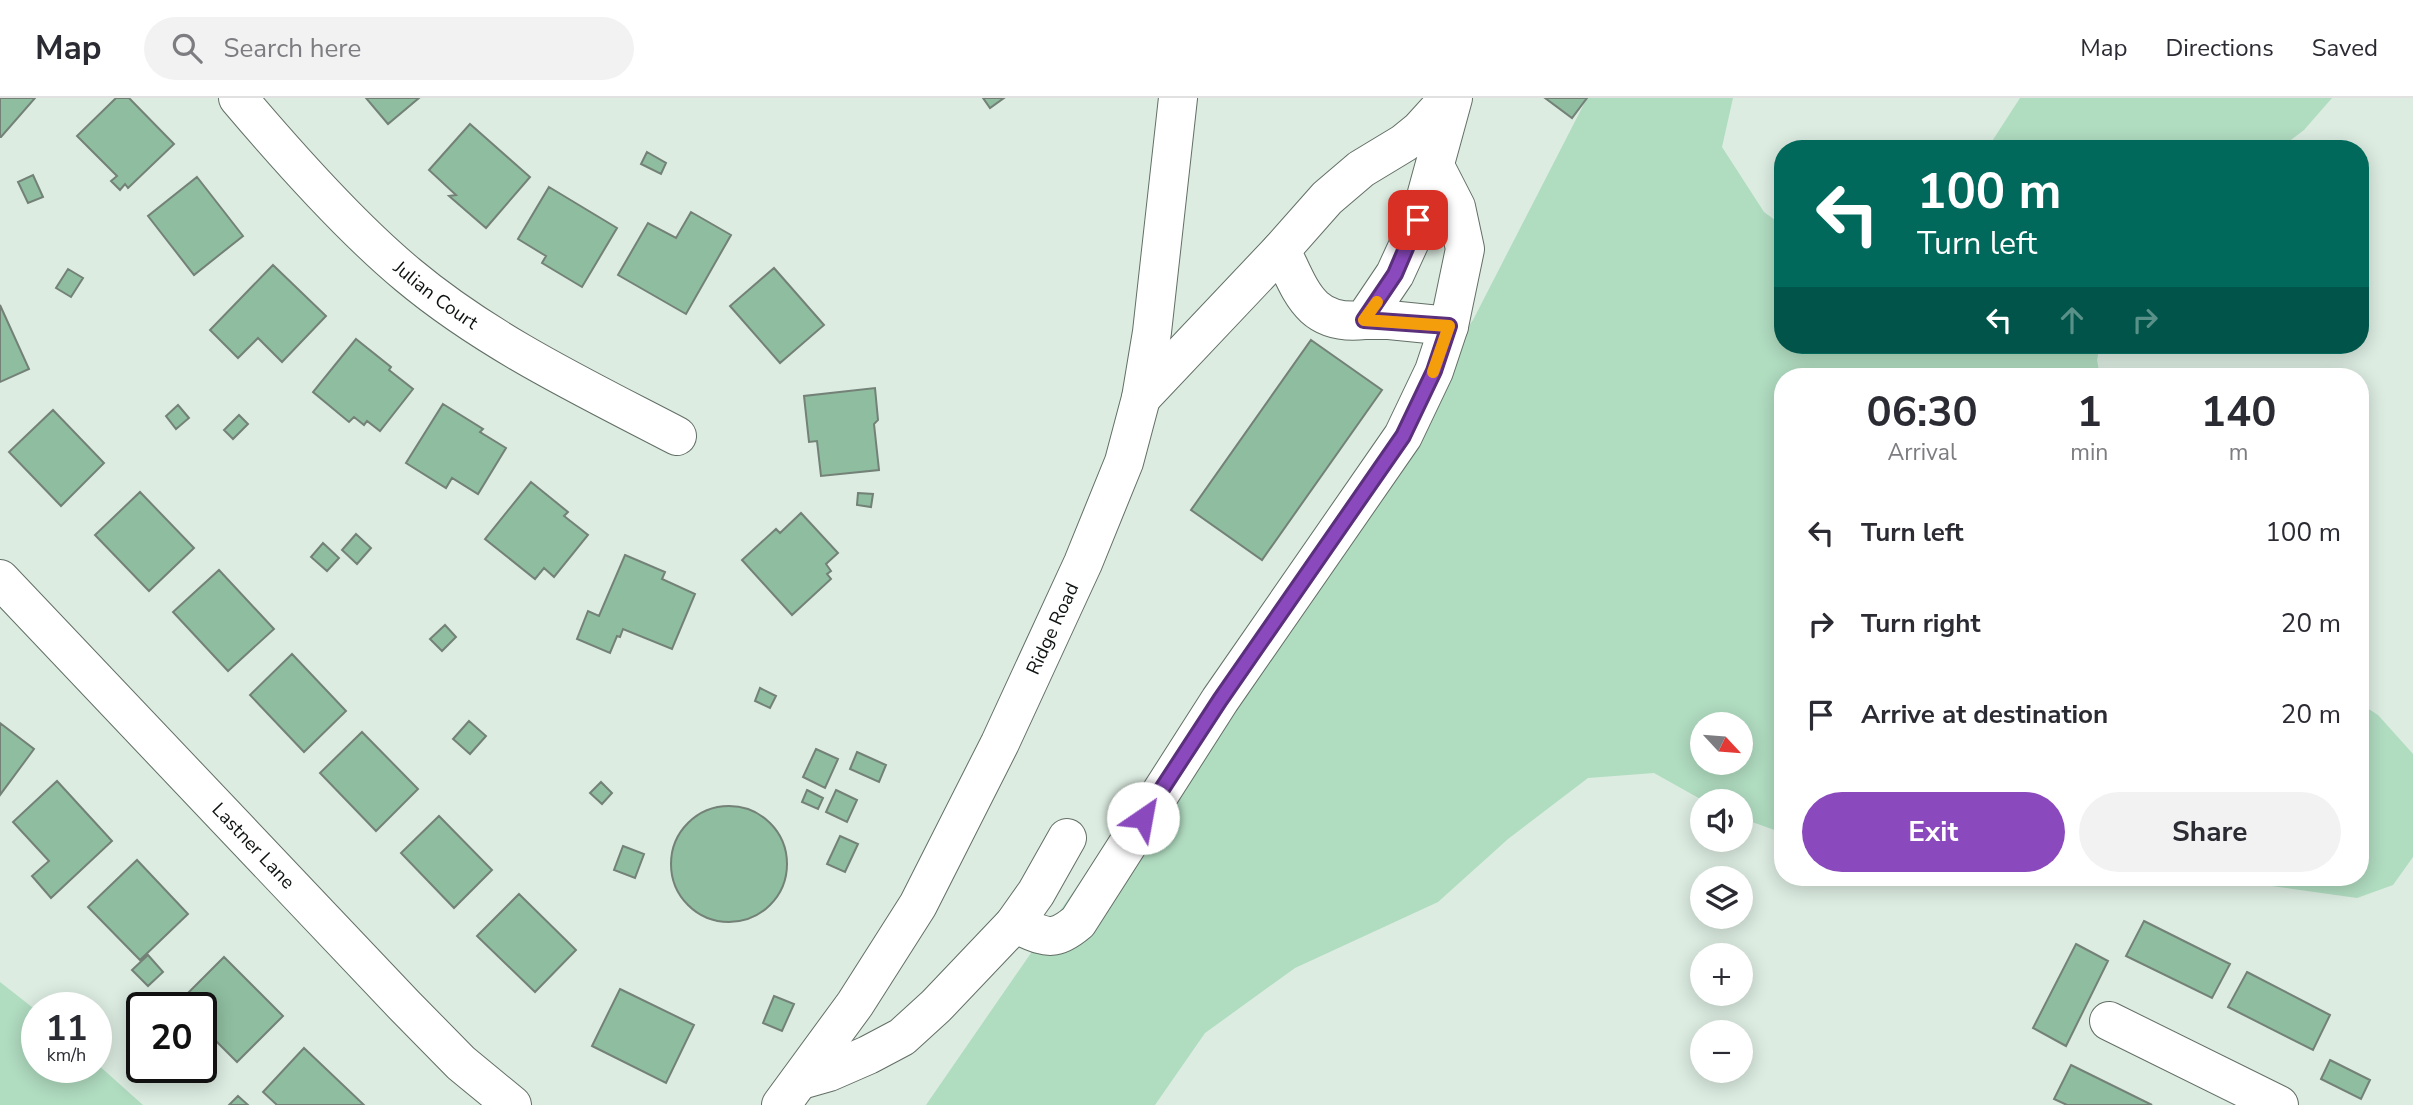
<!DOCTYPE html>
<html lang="en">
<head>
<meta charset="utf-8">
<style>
  :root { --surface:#fff; --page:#f2f2f3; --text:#2b2b33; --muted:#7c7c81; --line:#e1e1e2; --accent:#8a49bd }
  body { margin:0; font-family:"Nunito Sans",sans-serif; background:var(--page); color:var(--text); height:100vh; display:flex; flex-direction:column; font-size:26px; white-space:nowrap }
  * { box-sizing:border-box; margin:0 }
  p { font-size:23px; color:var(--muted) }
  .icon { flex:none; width:38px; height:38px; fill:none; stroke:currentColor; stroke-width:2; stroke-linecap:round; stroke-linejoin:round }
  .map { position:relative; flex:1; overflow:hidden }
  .sheet { position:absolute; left:1774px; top:270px; width:595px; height:518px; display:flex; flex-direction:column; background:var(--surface); border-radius:28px; box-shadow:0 4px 18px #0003 }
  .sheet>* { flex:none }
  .guide { position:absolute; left:1774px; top:42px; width:595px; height:214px; border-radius:28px; box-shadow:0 4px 18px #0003; background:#00695c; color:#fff; overflow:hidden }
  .needle { width:46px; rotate:116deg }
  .buttons { position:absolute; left:1690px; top:614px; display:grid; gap:14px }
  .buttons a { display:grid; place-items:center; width:63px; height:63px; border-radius:50%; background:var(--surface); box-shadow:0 4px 18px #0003; font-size:35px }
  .speed { position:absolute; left:21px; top:894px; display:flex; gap:14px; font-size:35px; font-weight:700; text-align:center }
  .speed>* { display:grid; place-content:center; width:91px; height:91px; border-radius:50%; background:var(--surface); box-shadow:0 4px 18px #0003; line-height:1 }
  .speed small { font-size:18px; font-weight:400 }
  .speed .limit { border:4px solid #111; border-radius:10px; background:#fff; color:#111 }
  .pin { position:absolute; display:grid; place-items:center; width:60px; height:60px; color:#fff; margin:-30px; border-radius:14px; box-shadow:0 4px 10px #0006 }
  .me { position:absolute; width:77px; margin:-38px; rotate:33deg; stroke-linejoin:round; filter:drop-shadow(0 0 5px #0008) }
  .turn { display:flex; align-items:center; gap:24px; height:147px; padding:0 28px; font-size:32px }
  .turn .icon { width:91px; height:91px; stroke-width:2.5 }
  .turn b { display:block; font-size:49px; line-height:60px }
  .lanes { display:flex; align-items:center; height:66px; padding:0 28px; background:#0003; justify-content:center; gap:35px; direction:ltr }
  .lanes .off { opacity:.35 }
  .eta { display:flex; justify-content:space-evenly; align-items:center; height:119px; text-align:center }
  .eta b { font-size:42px; font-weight:700; line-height:49px }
  .action { display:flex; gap:14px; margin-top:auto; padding:14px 28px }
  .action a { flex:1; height:80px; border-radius:42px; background:var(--accent); color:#fff; font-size:28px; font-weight:700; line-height:80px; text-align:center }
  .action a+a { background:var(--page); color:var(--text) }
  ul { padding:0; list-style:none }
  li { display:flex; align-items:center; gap:21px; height:91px; padding:0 28px }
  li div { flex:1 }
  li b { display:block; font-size:26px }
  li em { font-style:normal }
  header { display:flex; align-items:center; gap:42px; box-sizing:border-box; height:98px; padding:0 35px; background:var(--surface); border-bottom:2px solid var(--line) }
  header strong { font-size:33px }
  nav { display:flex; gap:38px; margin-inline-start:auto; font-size:24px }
  .search { width:490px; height:63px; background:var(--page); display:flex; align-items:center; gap:18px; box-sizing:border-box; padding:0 24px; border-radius:38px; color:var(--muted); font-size:26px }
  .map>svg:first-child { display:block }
  .green { fill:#b0dcc0; fill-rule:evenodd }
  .building { fill:#8ebd9f; stroke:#738177; stroke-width:2 }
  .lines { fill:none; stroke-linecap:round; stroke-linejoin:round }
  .minor-casing { stroke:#626f66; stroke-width:40 }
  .minor { stroke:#fff; stroke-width:38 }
  .route-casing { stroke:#5a2f7b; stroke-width:18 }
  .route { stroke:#8a49bd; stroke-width:12 }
  .slow { stroke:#f59e0b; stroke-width:12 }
  .labels { text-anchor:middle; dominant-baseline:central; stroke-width:5; stroke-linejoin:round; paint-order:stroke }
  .street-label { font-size:19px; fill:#0d120f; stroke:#e9f9ef }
</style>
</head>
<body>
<header>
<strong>Map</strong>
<div class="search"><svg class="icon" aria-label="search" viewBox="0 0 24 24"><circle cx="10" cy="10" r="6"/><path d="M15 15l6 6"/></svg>Search here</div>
<nav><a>Map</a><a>Directions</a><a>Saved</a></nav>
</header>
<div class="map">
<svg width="2413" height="1007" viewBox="0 0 2413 1007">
  <rect width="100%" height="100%" fill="#dcece1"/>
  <path class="green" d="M1587,0H1733L1722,49L1764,114L1783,128V247H2100L2097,262L2100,278H1783V735L1741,720V704L1704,703L1654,675L1588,680L1508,741L1438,804L1295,870L1205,935L1155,1007H926L1276,500L1473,222ZM1703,626H1741V665H1703Z
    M2020,0H2332L2304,32L2279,51H1987Z
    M2361,606L2378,617L2413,656V759L2393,787L2357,800L2272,788L2233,779H2361Z
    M0,884L37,913V970H96V965L143,1007H0Z"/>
  <path class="building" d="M0,0H35L1,39H0Z
    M116,0H129L174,46L128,90L125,86L120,92L111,83L117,78L77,38Z
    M366,0H419L388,26Z
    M983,0H1004L990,10Z
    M1545,0H1587L1572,20Z
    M470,26L530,79L486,130L449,98L456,97L429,72Z
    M647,54L666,65L661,76L641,66Z
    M33,77L43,99L28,105L18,84Z
    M197,79L243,138L194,177L148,118Z
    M549,89L617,130L582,189L542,165L546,158L518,141Z
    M691,114L731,137L686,216L618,177L648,125L676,140Z
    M273,167L326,218L282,264L258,240L238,260L210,232Z
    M774,170L824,227L780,265L730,208Z
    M68,171L83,180L71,199L56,190Z
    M0,207L29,271L0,284Z
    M356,241L391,269L389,272L413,291L380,333L367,323L364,327L354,319L349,324L313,294Z
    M1311,242L1382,292L1262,462L1191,412Z
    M875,290L878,322L874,326L879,372L821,378L817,343L809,344L804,298Z
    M443,306L483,331L480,334L506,350L478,396L452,380L446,390L406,365Z
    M178,307L189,320L176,331L166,318Z
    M53,312L104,365L61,408L9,354Z
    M239,317L248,326L233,341L224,332Z
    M531,384L568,414L564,418L588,437L554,479L544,470L535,481L485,441Z
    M140,394L194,450L149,493L95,437Z
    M858,395L873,396L871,409L857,407Z
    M801,415L838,455L826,466L831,473L827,476L831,481L792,517L742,462L776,431L780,435Z
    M356,436L371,450L357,466L342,452Z
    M323,445L339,460L327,473L311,459Z
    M625,457L665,474L662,481L695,496L672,551L623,531L620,539L617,538L610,555L577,541L588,513L599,518Z
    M219,472L274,531L228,573L173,514Z
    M445,527L456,539L442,553L430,541Z
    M292,556L346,613L304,654L250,597Z
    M760,590L776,598L770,610L755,603Z
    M469,623L486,638L470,656L453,641Z
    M0,625L34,651L0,697Z
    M362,634L418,691L376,733L320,675Z
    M816,651L838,661L825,690L803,679Z
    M857,654L886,667L879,684L850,671Z
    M57,683L112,743L51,800L32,778L49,763L13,724Z
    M601,684L612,695L602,706L590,695Z
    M807,692L823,700L818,711L802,704Z
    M836,692L857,702L847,724L826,714Z
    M671 766a58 58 0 1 1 116 0a58 58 0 1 1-116 0Z
    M439,718L492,772L454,810L401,755Z
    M840,738L858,746L845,774L827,766Z
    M623,748L644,756L635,780L614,772Z
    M137,762L188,816L140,862L88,809Z
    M519,796L576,852L535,894L477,838Z
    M2144,823L2230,866L2212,900L2126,858Z
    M2076,846L2108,863L2066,948L2033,930Z
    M148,857L163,874L148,888L132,872Z
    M224,859L283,918L237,964L201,928V910H183L178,905Z
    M2247,874L2330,917L2313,952L2228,909Z
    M620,891L694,927L666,985L592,948Z
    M774,898L794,906L782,933L763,925Z
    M304,950L364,1007H277L263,994Z
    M2330,962L2370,982L2361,1001L2321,981Z
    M2071,967L2152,1007H2067L2054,1001Z
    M238,998L248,1007H229Z"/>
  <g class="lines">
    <g class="minor-casing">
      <g id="minor">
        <path id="s1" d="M238,0C288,59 349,128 408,177C488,244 585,290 677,338"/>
        <path d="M1449,0L1420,32L1404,45L1361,71L1327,100L1281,152C1301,192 1309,228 1364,222L1395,176L1412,139L1424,106L1453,0"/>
        <path d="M1364,222H1389L1449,228"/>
        <path d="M1141,300L1281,152"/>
        <path id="s2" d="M0,481L405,908L461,965L512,1007"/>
        <path d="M1014,826C1044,837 1051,847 1078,824L1220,602L1403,338L1434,273L1449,228L1465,151L1456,109L1435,68"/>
        <path d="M2109,923L2279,1007"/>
        <path d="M801,982L829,974L868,957L902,939L936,908L1014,826L1036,795L1067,740"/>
        <path id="s3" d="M781,1007L855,906L918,807L1000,645L1083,465L1124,364L1141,300L1152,234L1178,0"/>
      </g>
    </g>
    <use href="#minor" class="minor"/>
  </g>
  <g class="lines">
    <g class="route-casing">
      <path id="route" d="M1143,720L1220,602L1403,338L1434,273L1449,228L1364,222L1395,176L1418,122"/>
    </g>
    <use href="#route" class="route"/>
    <path class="slow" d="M1377,204L1364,222L1449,228L1433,274"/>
  </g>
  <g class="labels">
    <g class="street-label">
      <text stroke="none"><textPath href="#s1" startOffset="280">Julian Court</textPath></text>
      <text stroke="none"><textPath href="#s3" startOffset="550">Ridge Road</textPath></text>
      <text stroke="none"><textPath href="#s2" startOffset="368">Lastner Lane</textPath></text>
    </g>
  </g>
</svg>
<div class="buttons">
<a><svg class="needle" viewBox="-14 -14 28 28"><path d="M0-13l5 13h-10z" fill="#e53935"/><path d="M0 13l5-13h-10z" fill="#7c7c81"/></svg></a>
<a><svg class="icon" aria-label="sound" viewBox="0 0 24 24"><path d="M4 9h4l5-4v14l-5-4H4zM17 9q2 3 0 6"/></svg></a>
<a><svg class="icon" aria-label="layers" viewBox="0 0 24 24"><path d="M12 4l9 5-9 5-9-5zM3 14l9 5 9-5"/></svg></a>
<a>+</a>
<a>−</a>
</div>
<div class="speed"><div>11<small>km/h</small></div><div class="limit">20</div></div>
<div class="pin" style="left:1418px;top:122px;background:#d93025"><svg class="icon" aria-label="arrive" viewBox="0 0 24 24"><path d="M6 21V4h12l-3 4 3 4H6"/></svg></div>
<svg class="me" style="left:1143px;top:720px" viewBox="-20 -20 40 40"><circle r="19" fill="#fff"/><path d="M0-13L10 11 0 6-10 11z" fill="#8a49bd"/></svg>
<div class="guide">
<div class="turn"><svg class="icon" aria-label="left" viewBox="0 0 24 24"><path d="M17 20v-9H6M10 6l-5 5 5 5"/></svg><div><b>100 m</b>Turn left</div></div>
<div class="lanes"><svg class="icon" aria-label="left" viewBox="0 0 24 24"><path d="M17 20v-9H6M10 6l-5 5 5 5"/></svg><svg class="icon off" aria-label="ahead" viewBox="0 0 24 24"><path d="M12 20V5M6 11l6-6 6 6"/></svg><svg class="icon off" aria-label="right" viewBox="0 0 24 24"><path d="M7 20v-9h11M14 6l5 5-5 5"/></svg></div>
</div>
<section class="sheet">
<div class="eta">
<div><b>06:30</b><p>Arrival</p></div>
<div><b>1</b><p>min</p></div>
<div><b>140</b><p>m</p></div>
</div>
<ul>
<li><svg class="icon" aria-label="left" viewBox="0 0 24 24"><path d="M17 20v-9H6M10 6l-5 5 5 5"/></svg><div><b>Turn left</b></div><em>100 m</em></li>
<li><svg class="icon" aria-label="right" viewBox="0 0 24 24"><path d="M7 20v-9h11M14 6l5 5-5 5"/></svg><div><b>Turn right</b></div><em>20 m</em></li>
<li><svg class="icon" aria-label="arrive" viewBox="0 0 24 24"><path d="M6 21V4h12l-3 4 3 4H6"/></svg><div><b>Arrive at destination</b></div><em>20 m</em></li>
</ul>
<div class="action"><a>Exit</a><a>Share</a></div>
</section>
</div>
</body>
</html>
